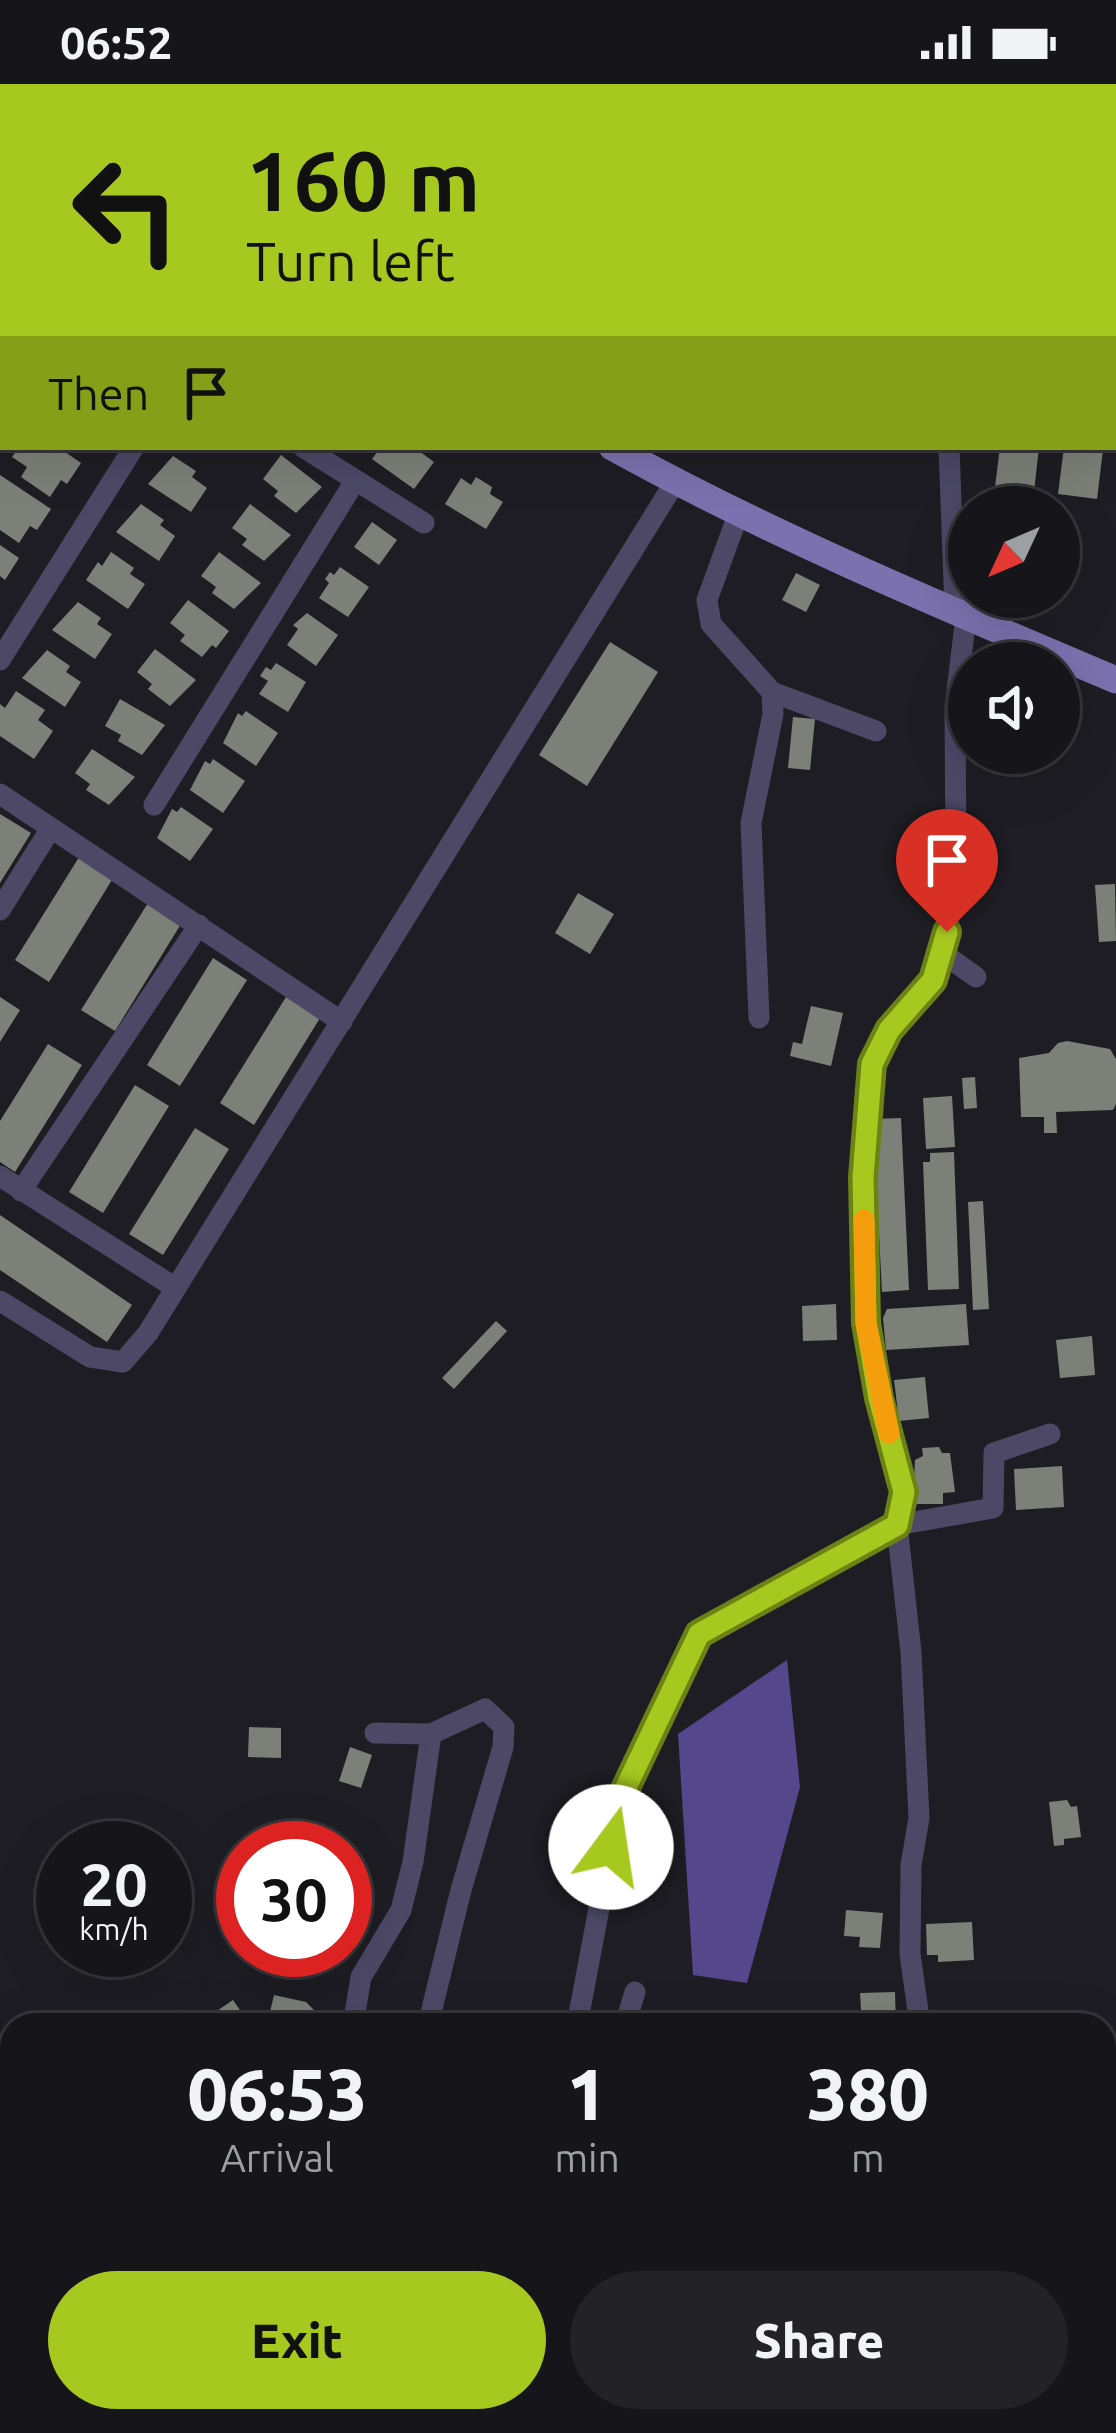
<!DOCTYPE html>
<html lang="en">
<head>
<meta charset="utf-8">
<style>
  :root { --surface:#16161a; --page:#232327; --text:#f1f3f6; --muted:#9e9fa2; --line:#353539; --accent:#a7c81f }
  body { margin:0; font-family:Ubuntu,sans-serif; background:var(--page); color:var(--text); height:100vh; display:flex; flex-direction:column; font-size:45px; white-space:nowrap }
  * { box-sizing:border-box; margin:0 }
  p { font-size:39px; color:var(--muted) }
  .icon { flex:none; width:66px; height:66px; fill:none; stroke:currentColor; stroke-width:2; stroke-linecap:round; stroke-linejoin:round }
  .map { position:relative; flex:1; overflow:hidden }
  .side { position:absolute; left:0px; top:1929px; width:1116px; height:420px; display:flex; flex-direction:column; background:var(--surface); border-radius:36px 36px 0 0; box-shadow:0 12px 48px #0002,0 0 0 3px var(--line) }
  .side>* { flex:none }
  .guide { position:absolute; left:0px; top:0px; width:1116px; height:366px; box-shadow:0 12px 48px #0002,0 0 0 3px var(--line); background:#a7c81f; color:#111; overflow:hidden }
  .needle { width:78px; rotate:226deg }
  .buttons { position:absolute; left:948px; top:402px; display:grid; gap:24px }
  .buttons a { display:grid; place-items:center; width:132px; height:132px; border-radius:50%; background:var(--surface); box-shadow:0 12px 48px #0002,0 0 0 3px var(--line); font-size:60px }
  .speed { position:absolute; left:36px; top:1737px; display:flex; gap:24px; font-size:60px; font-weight:700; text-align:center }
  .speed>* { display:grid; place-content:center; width:156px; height:156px; border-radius:50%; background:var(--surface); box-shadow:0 12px 48px #0002,0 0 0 3px var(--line); line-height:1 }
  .speed small { font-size:30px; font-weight:400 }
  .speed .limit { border:18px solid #d22; background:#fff; color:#111 }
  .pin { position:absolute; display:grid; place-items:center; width:102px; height:102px; color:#fff; margin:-123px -51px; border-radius:50% 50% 50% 0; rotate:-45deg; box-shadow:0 0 12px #0007 }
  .pin .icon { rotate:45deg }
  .me { position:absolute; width:132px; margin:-66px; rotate:14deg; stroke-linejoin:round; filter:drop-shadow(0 0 9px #0008) }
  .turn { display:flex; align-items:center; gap:42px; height:252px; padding:0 48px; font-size:54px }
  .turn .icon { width:156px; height:156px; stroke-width:2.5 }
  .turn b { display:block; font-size:84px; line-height:102px }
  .then { display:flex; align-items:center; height:114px; padding:0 48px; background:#0003; gap:24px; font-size:45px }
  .eta { display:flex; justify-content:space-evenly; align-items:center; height:204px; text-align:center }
  .eta b { font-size:72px; font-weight:800; line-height:84px }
  .primary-button { display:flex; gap:24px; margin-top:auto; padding:24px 48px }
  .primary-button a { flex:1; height:138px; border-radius:72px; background:var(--accent); color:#111; font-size:48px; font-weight:800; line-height:138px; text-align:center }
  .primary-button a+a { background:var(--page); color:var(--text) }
  .status { display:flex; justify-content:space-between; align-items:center; height:84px; padding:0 60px; background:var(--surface); direction:ltr }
  .status svg { height:33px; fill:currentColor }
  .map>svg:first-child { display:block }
  .forest { fill:#54478b }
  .building { fill:#7d8078 }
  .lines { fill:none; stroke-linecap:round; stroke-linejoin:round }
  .minor { stroke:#4c4866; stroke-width:21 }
  .major { stroke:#7b71ae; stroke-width:27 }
  .route-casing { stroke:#6d8214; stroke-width:30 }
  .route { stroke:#a7c81f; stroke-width:21 }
  .slow { stroke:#f59e0b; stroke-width:21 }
</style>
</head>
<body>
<div class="status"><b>06:52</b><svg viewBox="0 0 49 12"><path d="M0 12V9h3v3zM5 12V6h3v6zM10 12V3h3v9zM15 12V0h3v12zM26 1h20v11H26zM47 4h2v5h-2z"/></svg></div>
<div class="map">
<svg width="1116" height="2349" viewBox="0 0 1116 2349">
  <rect width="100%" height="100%" fill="#1e1d23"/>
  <path class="forest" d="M787,1576L800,1703L747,1899L693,1891L678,1650Z"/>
  <path class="building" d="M19,363H58L81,379L67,400L61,396L50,413L21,393L27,383L12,373Z
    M381,363H420L419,367L434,378L414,405L372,375Z
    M1000,363H1039L1034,408L995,403Z
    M1064,363L1103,366L1097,415L1058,410Z
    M281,371L322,403L296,429L274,412L278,407L263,395Z
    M173,372L196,387L192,393L207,404L191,428L148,400Z
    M0,391L51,425L37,446L30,442L19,459L0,446Z
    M476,393L492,403L490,410L503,418L486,445L445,420L461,394L471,401Z
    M141,420L164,436L160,441L175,452L159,477L116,448Z
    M250,420L291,451L264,477L242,461L247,455L232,444Z
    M372,438L397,456L379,481L354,463Z
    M0,461L19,474L5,496L0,492Z
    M111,468L134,484L130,490L145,500L128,525L86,496L98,478L102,482Z
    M219,468L261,499L234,525L212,509L216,503L201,492Z
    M340,483L369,503L348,533L319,514L329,499L325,495L330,488L334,491Z
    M796,489L820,501L806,528L782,516Z
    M188,516L229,547L216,564L212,561L202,573L180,557L185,551L170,539Z
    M78,518L101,534L97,540L112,550L95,575L52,546Z
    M307,529L338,551L316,582L287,561L298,545L293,541Z
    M610,558L658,588L587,702L539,671Z
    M155,565L196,596L170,622L148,605L152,600L137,588Z
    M47,566L70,582L66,588L81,598L65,623L22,594Z
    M276,579L306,598L288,628L259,610L268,597L260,592L266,583L271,586Z
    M16,607L45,626L38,636L53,647L34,675L0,652V620L5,624Z
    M120,615L165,641L142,671L118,657L121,651L105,642Z
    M246,627L278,649L256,682L223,659L238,629L242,632Z
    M793,633L815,635L810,686L788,684Z
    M92,665L135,693L109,721L86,706L90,700L75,689Z
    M213,675L245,697L223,729L190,706L205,677L210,680Z
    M181,723L213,745L190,777L157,754L172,725L177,728Z
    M0,730L31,749L0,799Z
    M81,770L115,791L49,898L15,876Z
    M1115,800L1116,857L1099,858L1095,801Z
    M578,809L614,830L590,870L555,849Z
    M148,819L181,840L115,947L81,926Z
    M213,874L247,896L180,1002L147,981Z
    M0,913L20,926L0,958Z
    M286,913L320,934L254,1041L220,1019Z
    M811,922L843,929L831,982L790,972L793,958L802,960Z
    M1067,957L1110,965L1116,975V1020L1113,1026L1056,1028L1057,1049H1044V1033H1021L1019,974L1049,969L1058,959Z
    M48,960L82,981L15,1088L0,1078V1037Z
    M975,993L977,1024L964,1025L962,994Z
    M135,1001L169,1022L103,1129L69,1108Z
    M952,1012L955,1063L926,1065L923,1014Z
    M901,1034L909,1206L882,1208L873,1035Z
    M195,1044L229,1065L163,1171L129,1150Z
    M954,1068L959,1205L928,1206L923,1078H930V1069Z
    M983,1117L989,1225L973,1226L968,1118Z
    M0,1131L132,1221L107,1258L0,1186Z
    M836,1220L837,1256L803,1257L802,1222Z
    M966,1220L969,1261L886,1266L883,1234L887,1225Z
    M496,1237L507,1247L454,1305L442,1294Z
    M1092,1252L1095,1291L1060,1294L1056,1256Z
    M925,1293L929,1334L899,1337L894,1296Z
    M939,1363L942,1369H950L955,1408L943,1409V1420H913L915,1376L923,1372L922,1364Z
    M1062,1382L1064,1423L1016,1426L1014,1385Z
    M249,1643L281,1644V1674L248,1673Z
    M350,1663L372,1671L361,1704L339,1697Z
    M1067,1716L1071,1723L1077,1722L1081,1753L1064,1755V1761L1054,1762L1049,1718Z
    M846,1826L883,1829L880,1864L859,1863L860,1853L844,1852Z
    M972,1838L974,1876L938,1878V1871H927L926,1840Z
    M895,1908L896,1941H862L860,1909Z
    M274,1911L306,1918L314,1926L311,1941H267Z
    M233,1916L250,1941H208V1933Z
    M1104,2066H1116V2125H1104Z
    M1116,2132V2193L1104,2194V2133Z
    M0,2147L12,2149V2180L0,2178Z
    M1110,2201H1116V2260H1110Z
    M1104,2267H1116V2327L1104,2328Z
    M116,2337H139L149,2342L146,2349H110Z
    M998,2337H1033L1034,2349H999Z"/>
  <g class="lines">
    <path class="minor" d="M938,0V3
      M1113,151H1116
      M0,168L3,170
      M1113,255L1116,256
      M303,363L424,439
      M949,363L955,527
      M739,428L707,516L711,540L772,608L773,630L751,739L759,934
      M0,576L134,363
      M772,608L876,647
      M0,710L342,938
      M154,721L355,397
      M0,826L51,744
      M941,868L976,893
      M0,1092L174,1203
      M21,1107L199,841
      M0,1217L90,1273L123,1278L148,1249L675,398
      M375,1649L431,1650
      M353,1941L361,1893L401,1826L413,1778L431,1650L485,1625L504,1643L503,1663L461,1806L428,1941
      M577,1941L619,1718L699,1550L897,1441L904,1408L879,1314L866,1239L863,1093L872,979L889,946L933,896L947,848L956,775L955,624L966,532
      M625,1941L635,1908
      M920,1941L910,1870L911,1781L919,1734L911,1568L897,1441L993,1424L994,1369L1050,1350
      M0,2065L12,2073
      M394,2337L396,2349
      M7,2349L12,2331
      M500,2349L502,2337
      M802,2349L813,2337"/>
    <path class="major" d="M29,0L33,3
      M612,363C773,452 946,524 1116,596"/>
  </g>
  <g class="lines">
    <g class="route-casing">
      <path id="route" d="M611,1763L619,1718L699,1550L897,1441L904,1408L879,1314L866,1239L863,1093L872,980L889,946L933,896L947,848"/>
    </g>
    <use href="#route" class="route"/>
    <path class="slow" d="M864,1136L866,1239L889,1349"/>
  </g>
</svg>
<div class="buttons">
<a><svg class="needle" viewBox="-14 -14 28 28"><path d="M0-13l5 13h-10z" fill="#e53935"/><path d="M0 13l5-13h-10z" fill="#9e9fa2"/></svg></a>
<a><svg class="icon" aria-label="sound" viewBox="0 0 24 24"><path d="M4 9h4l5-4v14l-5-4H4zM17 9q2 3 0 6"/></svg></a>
</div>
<div class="speed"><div>20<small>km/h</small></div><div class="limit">30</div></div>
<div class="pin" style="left:947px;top:848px;background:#d93025"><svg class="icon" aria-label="arrive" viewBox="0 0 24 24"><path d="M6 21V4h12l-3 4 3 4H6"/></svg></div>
<svg class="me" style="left:611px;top:1763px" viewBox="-20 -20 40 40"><circle r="19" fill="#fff"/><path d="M0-13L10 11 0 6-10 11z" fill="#a7c81f"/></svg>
<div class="guide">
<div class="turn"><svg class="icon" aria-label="left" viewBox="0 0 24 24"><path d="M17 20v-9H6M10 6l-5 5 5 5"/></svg><div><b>160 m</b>Turn left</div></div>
<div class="then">Then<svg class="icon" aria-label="arrive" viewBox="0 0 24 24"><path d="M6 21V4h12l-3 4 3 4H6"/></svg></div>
</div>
<section class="side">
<div class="eta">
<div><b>06:53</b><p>Arrival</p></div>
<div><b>1</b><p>min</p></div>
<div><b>380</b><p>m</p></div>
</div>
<div class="primary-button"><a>Exit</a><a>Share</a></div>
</section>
</div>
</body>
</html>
